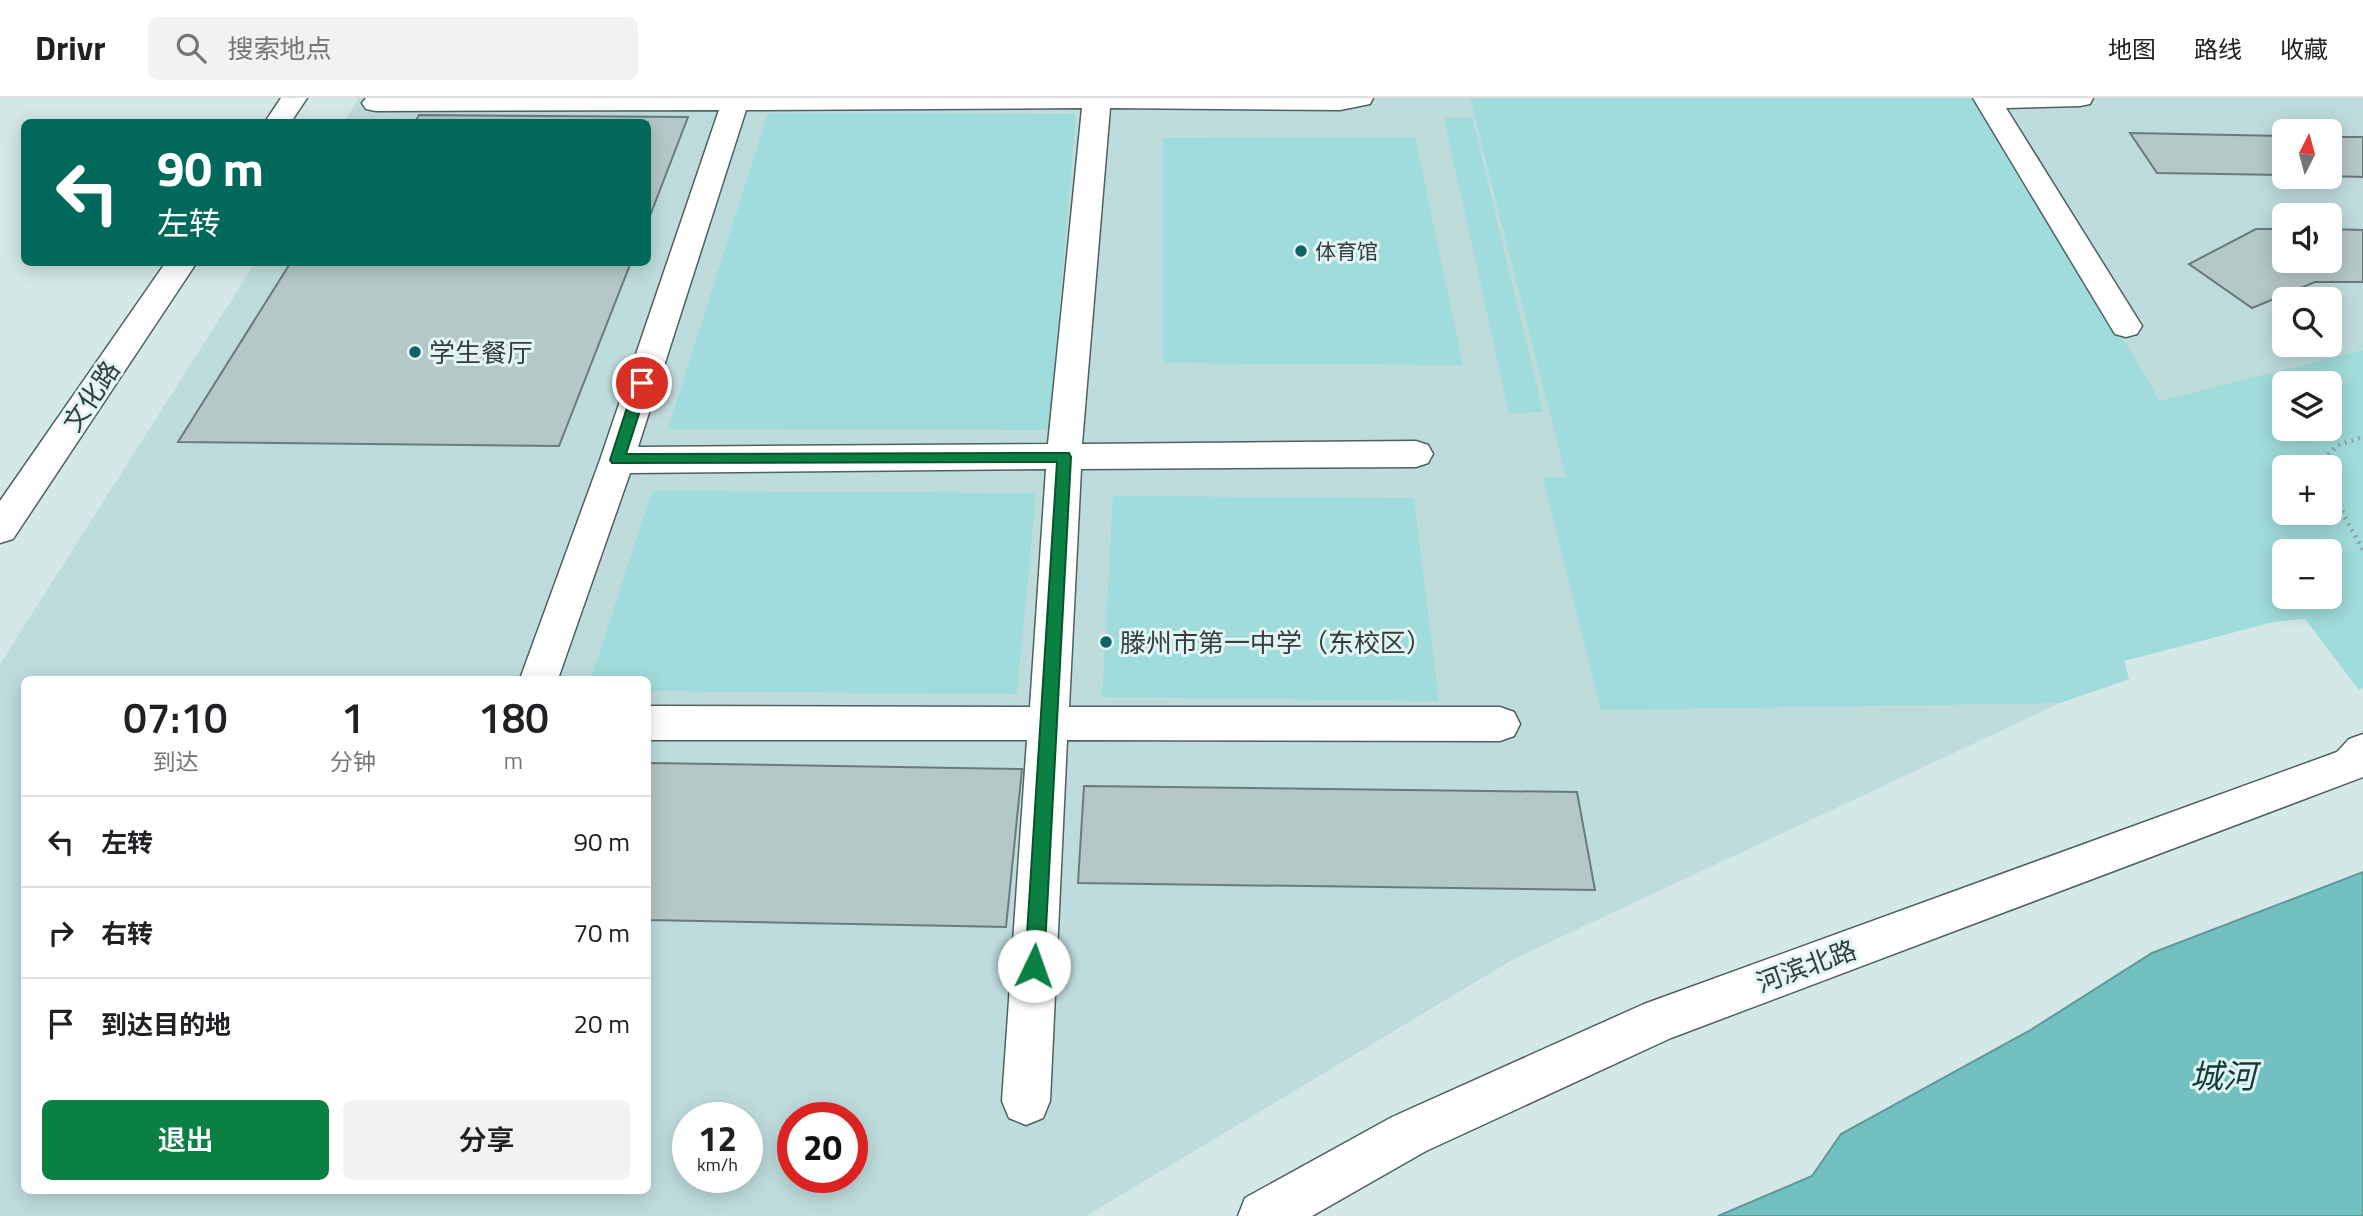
<!DOCTYPE html>
<html lang="zh">
<head>
<meta charset="utf-8">
<style>
  :root { --surface:#fff; --page:#f2f2f2; --text:#202124; --muted:#757577; --line:#e0e0e0; --accent:#0b8043 }
  body { margin:0; font-family:"Titillium Web","Noto Sans SC",sans-serif; background:var(--page); color:var(--text); height:100vh; display:flex; flex-direction:column; font-size:26px; white-space:nowrap }
  * { box-sizing:border-box; margin:0 }
  p { font-size:23px; color:var(--muted) }
  .icon { flex:none; width:38px; height:38px; fill:none; stroke:currentColor; stroke-width:2; stroke-linecap:round; stroke-linejoin:round }
  .map { position:relative; flex:1; overflow:hidden }
  .drawer { position:absolute; left:21px; top:578px; width:630px; height:518px; display:flex; flex-direction:column; background:var(--surface); border-radius:10px; box-shadow:0 4px 18px #0003 }
  .drawer>* { flex:none }
  .banner { position:absolute; left:21px; top:21px; width:630px; height:147px; border-radius:10px; box-shadow:0 4px 18px #0003; background:#00695c; color:#fff; overflow:hidden }
  .needle { width:46px; rotate:6deg }
  .fabs { position:absolute; left:2272px; top:21px; display:grid; gap:14px }
  .fabs a { display:grid; place-items:center; width:70px; height:70px; border-radius:10px; background:var(--surface); box-shadow:0 4px 18px #0003; font-size:35px }
  .speed { position:absolute; left:672px; top:1004px; display:flex; gap:14px; font-size:35px; font-weight:700; text-align:center }
  .speed>* { display:grid; place-content:center; width:91px; height:91px; border-radius:50%; background:var(--surface); box-shadow:0 4px 18px #0003; line-height:1 }
  .speed small { font-size:18px; font-weight:400 }
  .speed .limit { border:10px solid #d22; background:#fff; color:#111 }
  .pin { position:absolute; display:grid; place-items:center; width:60px; height:60px; color:#fff; margin:-30px; border:4px solid #fff; border-radius:50%; box-shadow:0 2px 7px #0007 }
  .me { position:absolute; width:77px; margin:-38px; rotate:3deg; stroke-linejoin:round; filter:drop-shadow(0 0 5px #0008) }
  .turn { display:flex; align-items:center; gap:24px; height:147px; padding:0 21px; font-size:32px }
  .turn .icon { width:91px; height:91px; stroke-width:2.5 }
  .turn b { display:block; font-size:49px; line-height:60px }
  .eta { display:flex; justify-content:space-evenly; align-items:center; height:119px; text-align:center }
  .eta b { font-size:42px; font-weight:600; line-height:49px }
  .primary-button { display:flex; gap:14px; margin-top:auto; padding:14px 21px }
  .primary-button a { flex:1; height:80px; border-radius:10px; background:var(--accent); color:#fff; font-size:28px; font-weight:600; line-height:80px; text-align:center }
  .primary-button a+a { background:var(--page); color:var(--text) }
  ul { padding:0; list-style:none }
  li { display:flex; align-items:center; gap:21px; height:91px; padding:0 21px; border-top:2px solid var(--line) }
  li div { flex:1 }
  li b { display:block; font-size:26px }
  li em { font-style:normal }
  header { display:flex; align-items:center; gap:42px; box-sizing:border-box; height:98px; padding:0 35px; background:var(--surface); border-bottom:2px solid var(--line) }
  header strong { font-size:33px }
  nav { display:flex; gap:38px; margin-inline-start:auto; font-size:24px }
  .search { width:490px; height:63px; background:var(--page); display:flex; align-items:center; gap:18px; box-sizing:border-box; padding:0 24px; border-radius:10px; color:var(--muted); font-size:26px }
  .map>svg:first-child { display:block }
  .built { fill:#bfdcdc; fill-rule:evenodd }
  .green { fill:#a0dcdb; fill-rule:evenodd }
  .water { fill:#73c0c0; stroke:#619999; stroke-width:2 }
  .building { fill:#b4c8c7; stroke:#6a7b7b; stroke-width:2 }
  .lines { fill:none; stroke-linecap:round; stroke-linejoin:round }
  .minor-casing { stroke:#4f6060; stroke-width:3 }
  .path { stroke:#94a2a2; stroke-width:4.5; stroke-dasharray:2 5; stroke-linecap:butt }
  .minor { fill:#fff; fill-rule:evenodd }
  .route { fill:#0b8043; stroke:#07532c; stroke-width:2 }
  .poi-dot { fill:#126363; stroke:#e1f5f5; stroke-width:2.5 }
  .labels { text-anchor:middle; dominant-baseline:central; stroke-width:6; stroke-linejoin:round; paint-order:stroke }
  .far-poi-label { font-size:21px; fill:#363d3d; stroke:#e1f5f5; text-anchor:start }
  .poi-label { font-size:26px; fill:#363d3d; stroke:#e1f5f5; text-anchor:start }
  .street-label { font-size:26px; fill:#363d3d; stroke:#e1f5f5 }
  .near-water-label { font-size:33px; font-style:italic; fill:#133939; stroke:#e1f5f5 }
</style>
</head>
<body>
<header>
<strong>Drivr</strong>
<div class="search"><svg class="icon" aria-label="search" viewBox="0 0 24 24"><circle cx="10" cy="10" r="6"/><path d="M15 15l6 6"/></svg>搜索地点</div>
<nav><a>地图</a><a>路线</a><a>收藏</a></nav>
</header>
<div class="map">
<svg width="2363" height="1118" viewBox="0 0 2363 1118">
  <rect width="100%" height="100%" fill="#d4e8e8"/>
  <path class="built" d="M359,0H2363V252L2160,304L2273,524L2124,563L2129,581L2060,605L1512,862L1086,1118H0V566L255,165L648,164V24H344ZM2284,33H2329V79H2284ZM2284,117H2329V163H2284ZM2284,201H2329V247H2284ZM24,581H648V1092H24ZM688,1020H747V1080H688ZM793,1020H852V1080H793Z"/>
  <path class="green" d="M1470,0H1981L2160,303L2363,252V590L2359,592L2305,521L2273,524L2124,563L2129,581L2060,605L1601,612L1543,380L1566,379ZM2284,285H2329V331H2284ZM2284,369H2329V415H2284ZM2284,453H2329V499H2284Z
    M768,15L1076,16L1049,332L668,331Z
    M1472,19L1543,314L1509,315L1444,20Z
    M1415,39L1463,267L1163,265V40Z
    M652,393L1036,395L1017,596L648,593V581H591Z
    M1113,398L1414,400L1439,603L1102,599Z"/>
  <path class="water" d="M2363,774V1118H1718L1812,1078L1841,1036L2029,933L2152,855Z"/>
  <path class="building" d="M419,17L688,19L648,123V24H415Z
    M2130,35L2284,38V77L2157,75Z
    M2329,39H2363V79L2329,78Z
    M2256,131H2284V163H2329V131L2363,132V184H2315L2252,210L2189,166Z
    M291,164H631L559,348L178,344Z
    M648,665L1022,671L1006,829L648,822Z
    M1084,688L1577,694L1595,792L1078,785Z"/>
  <g class="lines">
    <g class="minor-casing">
      <path id="minor" d="M281,0H307L291,24H265Z
        M366,0H1373L1370,6L1340,12L1110,10L1082,346L1416,343L1428,347L1433,356L1428,365L1416,369L1081,371L1069,609H1500L1514,614L1520,626L1514,638L1500,643L1067,642L1050,1003L1043,1020L1026,1027L1009,1020L1002,1003L1027,642H648V608L1030,609L1046,371L630,375L558,581H520L600,362L719,12L376,13L366,11L362,5ZM1082,10L1048,346L638,349L746,12Z
        M1973,0H2093L2090,6L2080,8L2006,10L2142,228L2137,236L2126,239L2115,236Z
        M166,164H197L13,441L0,445V403Z
        M2363,636V679L1671,940L1426,1053L1312,1118H1238L1245,1100L1392,1019L1644,906L2337,654L2349,641Z"/>
    </g>
    <path class="path" d="M2328,369L2325,360L2338,347L2363,339
      M2329,373L2344,418L2363,452"/>
    <use href="#minor" class="minor"/>
  </g>
  <path class="route" d="M642,280L649,285L626,356L1069,355L1071,359L1044,868L1041,875L1034,877L1028,875L1025,868L1057,364L612,365L610,362L635,285Z"/>
  <g class="poi-dot">
    <circle cx="1301" cy="153" r="7"/>
    <circle cx="415" cy="254" r="7"/>
    <circle cx="1106" cy="544" r="7"/>
  </g>
  <g class="labels">
    <g class="far-poi-label">
      <text x="1315" y="153">体育馆</text>
    </g>
    <g class="poi-label">
      <text x="429" y="254">学生餐厅</text>
      <text x="1120" y="544">滕州市第一中学（东校区）</text>
    </g>
    <g class="street-label">
      <text transform="translate(91 298) rotate(-56)">文化路</text>
      <text transform="translate(1806 868) rotate(-20)">河滨北路</text>
    </g>
    <g class="near-water-label">
      <text x="2223" y="978">城河</text>
    </g>
  </g>
</svg>
<div class="fabs">
<a><svg class="needle" viewBox="-14 -14 28 28"><path d="M0-13l5 13h-10z" fill="#e53935"/><path d="M0 13l5-13h-10z" fill="#757577"/></svg></a>
<a><svg class="icon" aria-label="sound" viewBox="0 0 24 24"><path d="M4 9h4l5-4v14l-5-4H4zM17 9q2 3 0 6"/></svg></a>
<a><svg class="icon" aria-label="search" viewBox="0 0 24 24"><circle cx="10" cy="10" r="6"/><path d="M15 15l6 6"/></svg></a>
<a><svg class="icon" aria-label="layers" viewBox="0 0 24 24"><path d="M12 4l9 5-9 5-9-5zM3 14l9 5 9-5"/></svg></a>
<a>+</a>
<a>−</a>
</div>
<div class="speed"><div>12<small>km/h</small></div><div class="limit">20</div></div>
<div class="pin" style="left:642px;top:285px;background:#d93025"><svg class="icon" aria-label="arrive" viewBox="0 0 24 24"><path d="M6 21V4h12l-3 4 3 4H6"/></svg></div>
<svg class="me" style="left:1034px;top:868px" viewBox="-20 -20 40 40"><circle r="19" fill="#fff"/><path d="M0-13L10 11 0 6-10 11z" fill="#0b8043"/></svg>
<div class="banner">
<div class="turn"><svg class="icon" aria-label="left" viewBox="0 0 24 24"><path d="M17 20v-9H6M10 6l-5 5 5 5"/></svg><div><b>90 m</b>左转</div></div>
</div>
<section class="drawer">
<div class="eta">
<div><b>07:10</b><p>到达</p></div>
<div><b>1</b><p>分钟</p></div>
<div><b>180</b><p>m</p></div>
</div>
<ul>
<li><svg class="icon" aria-label="left" viewBox="0 0 24 24"><path d="M17 20v-9H6M10 6l-5 5 5 5"/></svg><div><b>左转</b></div><em>90 m</em></li>
<li><svg class="icon" aria-label="right" viewBox="0 0 24 24"><path d="M7 20v-9h11M14 6l5 5-5 5"/></svg><div><b>右转</b></div><em>70 m</em></li>
<li><svg class="icon" aria-label="arrive" viewBox="0 0 24 24"><path d="M6 21V4h12l-3 4 3 4H6"/></svg><div><b>到达目的地</b></div><em>20 m</em></li>
</ul>
<div class="primary-button"><a>退出</a><a>分享</a></div>
</section>
</div>
</body>
</html>
